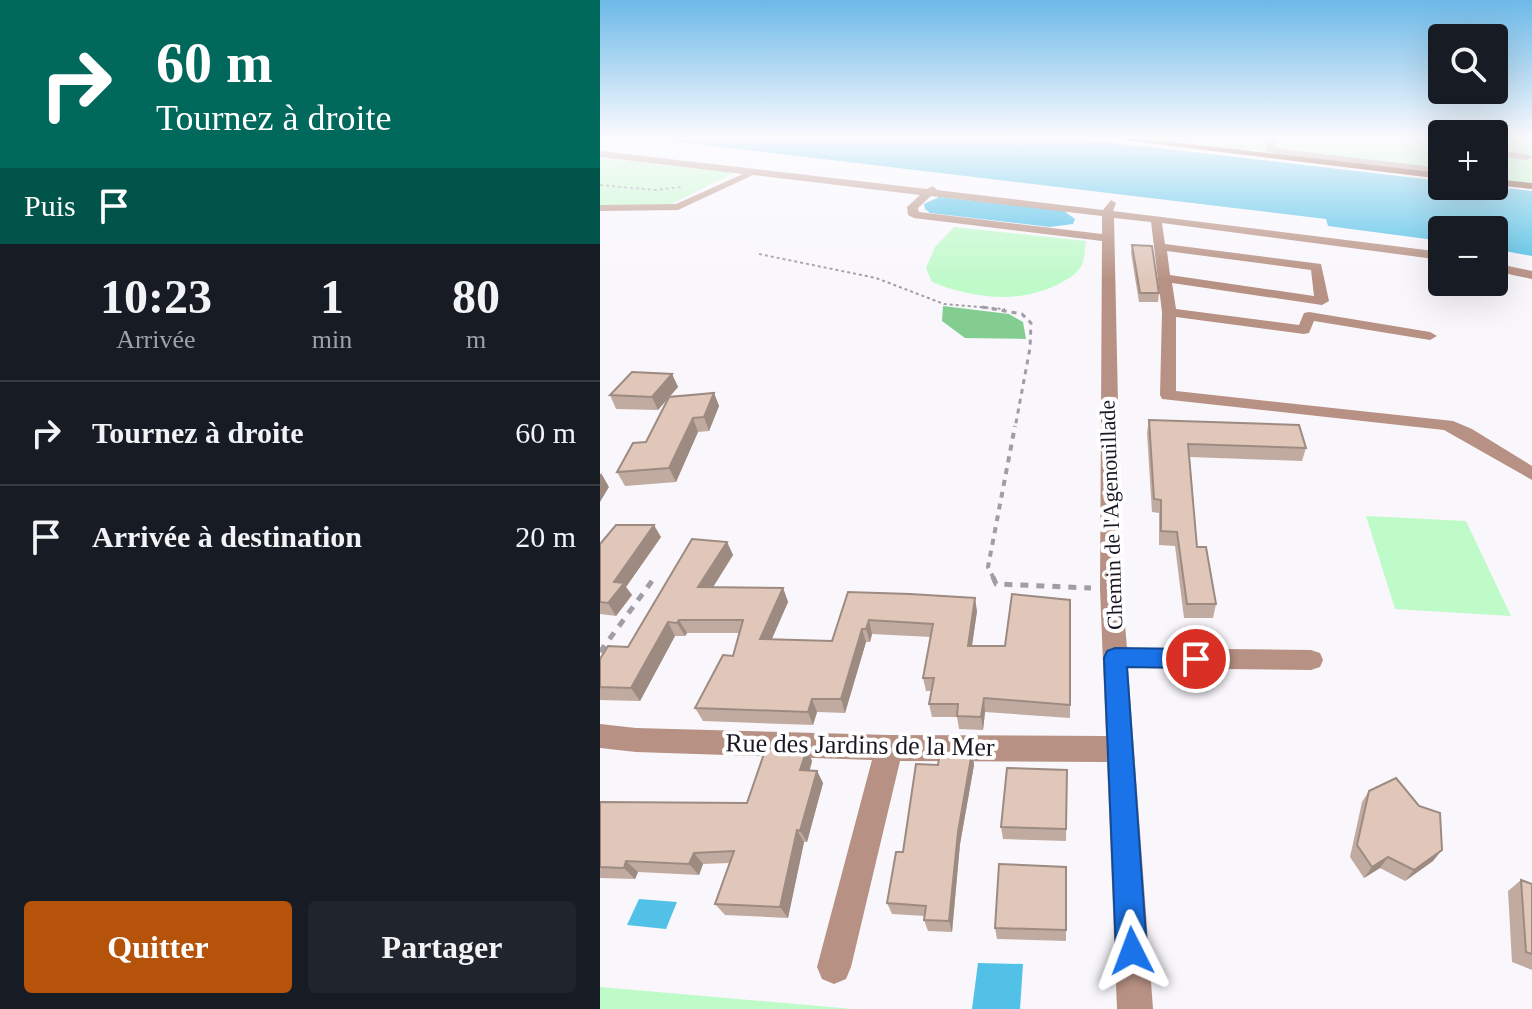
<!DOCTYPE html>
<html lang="fr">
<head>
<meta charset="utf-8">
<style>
  :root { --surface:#171b24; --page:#20242c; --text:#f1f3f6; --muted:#9ea1a6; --line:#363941; --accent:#b45309 }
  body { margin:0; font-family:"Times New Roman",serif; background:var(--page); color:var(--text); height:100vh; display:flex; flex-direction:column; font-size:30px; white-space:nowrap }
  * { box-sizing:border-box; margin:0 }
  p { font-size:26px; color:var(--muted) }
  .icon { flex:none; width:44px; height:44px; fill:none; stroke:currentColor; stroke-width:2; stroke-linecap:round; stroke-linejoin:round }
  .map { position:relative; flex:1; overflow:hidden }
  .panel { display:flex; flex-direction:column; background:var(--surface); width:600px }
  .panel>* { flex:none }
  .banner { background:#00695c; color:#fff; overflow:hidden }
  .tools { position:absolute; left:828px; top:24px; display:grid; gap:16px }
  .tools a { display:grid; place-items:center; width:80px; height:80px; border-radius:8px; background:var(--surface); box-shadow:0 8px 32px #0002; font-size:40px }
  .pin { position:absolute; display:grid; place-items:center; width:68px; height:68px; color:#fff; margin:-34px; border:4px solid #fff; border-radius:50%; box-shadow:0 2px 8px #0007 }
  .me { position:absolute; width:88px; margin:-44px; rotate:357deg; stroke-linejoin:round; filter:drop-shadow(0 0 6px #0008) }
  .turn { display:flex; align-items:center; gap:28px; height:168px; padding:0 24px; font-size:36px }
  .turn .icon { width:104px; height:104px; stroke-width:2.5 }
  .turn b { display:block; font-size:56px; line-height:68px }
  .then { display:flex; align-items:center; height:76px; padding:0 24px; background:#0003; gap:16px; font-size:30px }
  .eta { display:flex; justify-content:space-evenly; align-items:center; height:136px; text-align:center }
  .eta b { font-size:48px; font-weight:700; line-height:56px }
  .button { display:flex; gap:16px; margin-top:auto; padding:16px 24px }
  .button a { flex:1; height:92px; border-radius:8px; background:var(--accent); color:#fff; font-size:32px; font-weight:700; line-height:92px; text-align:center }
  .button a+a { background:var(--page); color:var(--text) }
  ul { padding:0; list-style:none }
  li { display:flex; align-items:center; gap:24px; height:104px; padding:0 24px; border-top:2px solid var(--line) }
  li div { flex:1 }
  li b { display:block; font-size:30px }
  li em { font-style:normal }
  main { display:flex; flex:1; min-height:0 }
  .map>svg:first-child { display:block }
  .green { fill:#bffac9 }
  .forest { fill:#83cd91 }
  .water { fill:#52c1e7 }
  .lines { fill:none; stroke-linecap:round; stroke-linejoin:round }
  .path-far3 { stroke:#a09da4; stroke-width:2; stroke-dasharray:3 3; stroke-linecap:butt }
  .path-far2 { stroke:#a09da4; stroke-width:3; stroke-dasharray:5 5; stroke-linecap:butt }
  .path-far1 { stroke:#a09da4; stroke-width:4; stroke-dasharray:6 6; stroke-linecap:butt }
  .path { stroke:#a09da4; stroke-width:5; stroke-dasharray:8 8; stroke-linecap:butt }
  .minor { fill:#b79183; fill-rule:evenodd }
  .major { fill:#7b3b23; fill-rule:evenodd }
  .wall { fill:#c1aba0 }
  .shaded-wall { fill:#9d8b82 }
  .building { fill:#e0c7ba; stroke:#9d8b82; stroke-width:2 }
  .route { fill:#1a73e8; stroke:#114b97; stroke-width:2 }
  .labels { text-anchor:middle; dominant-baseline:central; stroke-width:8; stroke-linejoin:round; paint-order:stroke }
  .street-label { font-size:22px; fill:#1b1720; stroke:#fff }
  .near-street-label { font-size:26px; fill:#1b1720; stroke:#fff }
</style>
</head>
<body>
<main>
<section class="panel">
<div class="banner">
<div class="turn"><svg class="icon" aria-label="right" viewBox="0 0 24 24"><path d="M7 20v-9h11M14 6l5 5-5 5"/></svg><div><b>60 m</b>Tournez à droite</div></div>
<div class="then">Puis<svg class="icon" aria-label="arrive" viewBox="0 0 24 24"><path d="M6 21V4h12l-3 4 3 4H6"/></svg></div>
</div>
<div class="eta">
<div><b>10:23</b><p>Arrivée</p></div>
<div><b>1</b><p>min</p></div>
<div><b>80</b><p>m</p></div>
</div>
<ul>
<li><svg class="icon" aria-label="right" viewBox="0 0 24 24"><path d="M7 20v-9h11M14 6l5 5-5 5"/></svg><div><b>Tournez à droite</b></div><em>60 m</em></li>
<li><svg class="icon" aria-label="arrive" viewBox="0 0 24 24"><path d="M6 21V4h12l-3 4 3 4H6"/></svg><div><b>Arrivée à destination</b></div><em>20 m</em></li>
</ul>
<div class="button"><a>Quitter</a><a>Partager</a></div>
</section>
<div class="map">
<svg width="932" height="1009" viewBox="0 0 932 1009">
  <rect width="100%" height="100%" fill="#f9f7fc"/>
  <path class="green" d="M550,139H842V174Z
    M894,139H932V184L894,180Z
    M0,158L134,173L67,206H0Z
    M354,227L486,241C485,248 485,258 482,265C478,273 471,277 464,281C423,305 374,299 332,282L326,268L335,247Z
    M766,516L866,521L911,616L795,609Z
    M0,987L253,1009H0Z"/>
  <path class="forest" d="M343,306L409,314L423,322L426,339L365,338L342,321Z"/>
  <path class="water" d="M54,139H481L842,181V186H888L932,191V256L894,249V230H842V241L728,226L726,219Z
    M339,197L464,211L475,219L473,224L450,227L330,213L325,209L324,204Z
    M39,899L77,902L66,929L27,925Z
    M378,963L423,964L420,1009H372Z"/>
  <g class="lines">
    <path class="path-far3" d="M0,185L55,190L81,187
      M159,254L276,278L344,304L405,309"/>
    <path class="path-far2" d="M382,307L422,314L431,323L430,348L415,428"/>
    <path class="path-far1" d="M394,579L388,567L415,426"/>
    <path class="path" d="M393,577L396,584L491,588
      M0,652L52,581"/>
    <path class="minor" d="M667,139H675L674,147L680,149L842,168V174L678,155L666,150Z
      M894,150L927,154L932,157L927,160L894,156Z
      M0,151L327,189L333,186L337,190L503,210L511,200L516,203L513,211L842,252V260L562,223L565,244L721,264L729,301L722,305L572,283L576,309L699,325L704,313L709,312L830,332L837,336L830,340L714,321L709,333L704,334L576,317V391L853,421L872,429L932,466V480L844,430L562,399L560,395L562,312L551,222L514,218L522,589L527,648L711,650L720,653L723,660L720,667L711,670L528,668L553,1009H517L507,762L300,761L251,967L246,979L234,984L222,979L217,967L272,760L36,752L0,748V724L36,728L289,735L506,736L500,589L502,241L314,218L308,215L307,207L320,195L153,175L78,210L0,211V205L76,204L143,174L0,157ZM331,196L502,216V234L319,212L318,208ZM567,251L711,270L714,296L570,275Z
      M894,263L932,271V279L894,271Z"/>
    <path class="major" d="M516,139H545L842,173V179Z
      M894,179L932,183V189L894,185Z"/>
  </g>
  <path class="wall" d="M532,245L559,293L558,302H539L531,253Z
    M72,374L78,387L70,396L114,393L119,406L109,431L98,432L76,482L25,486L17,472L46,442L68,398L58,410L16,409L10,395Z
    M549,420L706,448L702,461L590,457L597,547L616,604L613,618H584L575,546L559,545V513L552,512L547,433Z
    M61,537L26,587L32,595L16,616L0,614V544Z
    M127,542L133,555L113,587L183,588L188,602L172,639L232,641L248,592L377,611L372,646H405L470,600V718L385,712L383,730L359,729L357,717H332L329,704L332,691H326L323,678L331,637L272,634L270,642H266L245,713L217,712L213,725L103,721L95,708L133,656L139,633H87L85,636H75L40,701L0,700V659L28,647Z
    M207,749L212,761L210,770L217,771L223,783L207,842H204L188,918L125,915L115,904L130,863L103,864L99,875L38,872L35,879L0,878V802L147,803Z
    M372,752L374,765L360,844L352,932L328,931L324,920L325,916L292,914L287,903L303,852Z
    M467,770L466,841L403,839L401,827Z
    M769,791L833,861L805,881L780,868L764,878L750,857L762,802Z
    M466,867V941L397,939L395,928Z
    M921,880L932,884V970L912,962L908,891Z"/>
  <path class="shaded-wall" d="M72,374L78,387L58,410L52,397Z
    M114,393L119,406L109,431L104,417Z
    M93,418L98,432L76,482L69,468Z
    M1,473L9,487L0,502V475Z
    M54,525L61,537L26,587L32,595L16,616L8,603L14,582Z
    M127,542L133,555L105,600L98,587Z
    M183,588L188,602L166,652L160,639Z
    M375,598L377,611L370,659L368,646Z
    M79,620L87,633L85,636L77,623Z
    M269,620L272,634L270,642L266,629Z
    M68,622L75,636L40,701L31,688Z
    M262,629L266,642L245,713L241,699Z
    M384,698L385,712L383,730L381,717Z
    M212,699L217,712L213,725L208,712Z
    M207,749L212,761L206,782L200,770Z
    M372,752L374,765L360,844L352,932L349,921L358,832Z
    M217,771L223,783L207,842L200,831Z
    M197,830L204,842L188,918L180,907Z
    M842,850L833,861L805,881L814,870Z
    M94,853L103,864L99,875L89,864Z
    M788,857L780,868L764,878L772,867Z
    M26,861L38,872L35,879L24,868Z"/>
  <path class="building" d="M532,245L552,246L559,293H540Z
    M32,372L72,374L52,397L10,395Z
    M114,393L104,417L93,418L69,468L17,472L33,443L46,442L69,397Z
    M549,420L699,425L706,448L588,444L597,547H606L616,604H587L577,532L561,531V500L554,499Z
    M16,525H54L14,582L24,583L8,603L0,602V544Z
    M92,539L127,542L98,587L183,588L160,639L232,641L248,592L310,594L375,598L368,646H405L412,594L470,600V705L384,698L381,717L357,716L358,704H329L334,678H323L333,624L269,620L266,629H262L241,699H212L208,712L95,708L123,655L133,656L143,620H79L77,623L68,622L31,688L0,687V659L8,646L28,647Z
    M166,748L207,749L200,770L217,771L200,831L197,830L180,907L115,904L134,851L94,853L89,864L26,861L24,868L0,867V802L147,803Z
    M340,751L372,752L358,832L349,921L324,920L326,906L287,903L296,852H303L316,764L338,765Z
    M407,768L467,770L466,829L401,827Z
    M796,778L819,806L840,813L842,850L814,870L788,857L772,867L757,845L769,791Z
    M399,864L466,867V930L395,928Z
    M921,880L932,884V954L926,952Z"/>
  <linearGradient id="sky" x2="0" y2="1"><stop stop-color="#6cb9e8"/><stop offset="0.49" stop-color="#fcfbfe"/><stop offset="1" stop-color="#fcfbfe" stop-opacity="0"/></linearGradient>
  <rect width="932" height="281" fill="url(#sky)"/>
  <path class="route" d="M515,648L596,649L604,652L607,659L604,665L596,668L527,667L547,951L543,962L532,967L521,962L516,951L504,658L507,651Z"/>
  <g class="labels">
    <g class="street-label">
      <text transform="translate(511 515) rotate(-92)">Chemin de l'Agenouillade</text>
    </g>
    <g class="near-street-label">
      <text transform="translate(260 745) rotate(1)">Rue des Jardins de la Mer</text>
    </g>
  </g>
</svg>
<div class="tools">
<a><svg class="icon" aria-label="search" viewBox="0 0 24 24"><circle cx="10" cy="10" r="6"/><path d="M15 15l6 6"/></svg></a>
<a>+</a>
<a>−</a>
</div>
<div class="pin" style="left:596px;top:659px;background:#d93025"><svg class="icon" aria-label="arrive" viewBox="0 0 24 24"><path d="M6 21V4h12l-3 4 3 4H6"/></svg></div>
<svg class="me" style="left:532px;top:951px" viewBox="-20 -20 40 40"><path d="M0-17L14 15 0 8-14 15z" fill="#1a73e8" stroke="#fff" stroke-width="4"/></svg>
</div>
</main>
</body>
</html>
